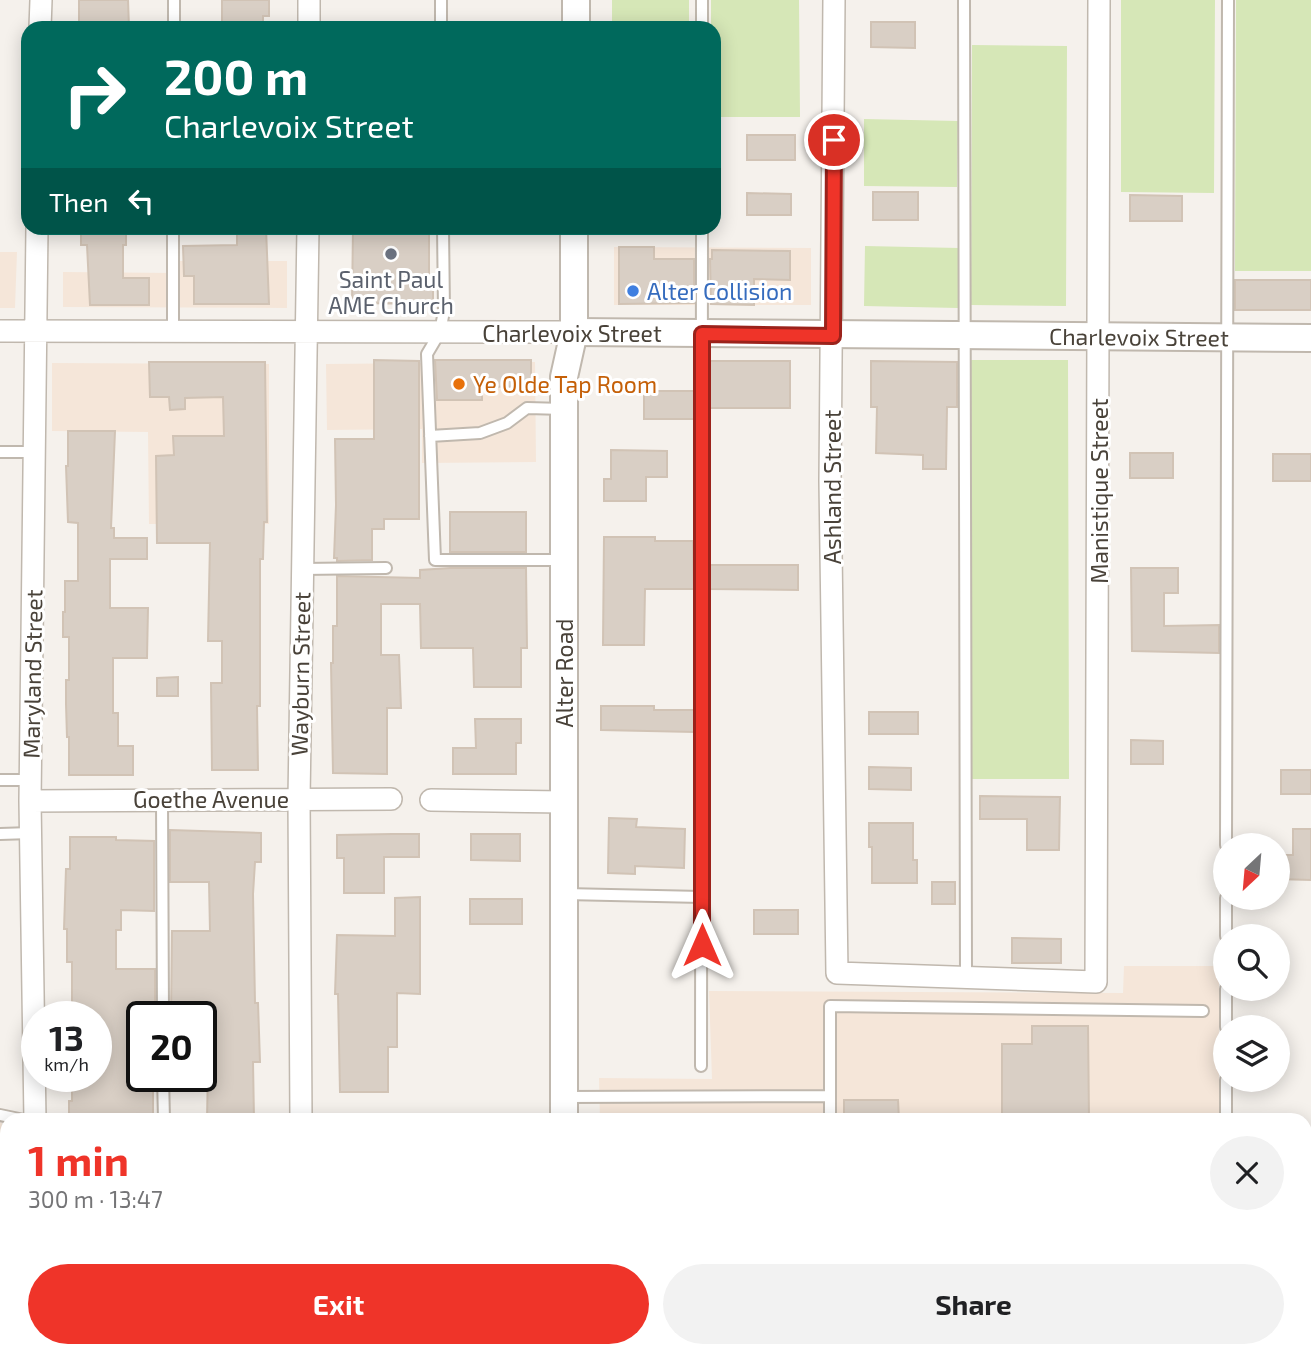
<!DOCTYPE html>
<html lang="en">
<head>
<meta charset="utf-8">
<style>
  :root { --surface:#fff; --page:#f2f2f2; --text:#202124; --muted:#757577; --accent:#ef3429 }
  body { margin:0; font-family:"Exo 2",sans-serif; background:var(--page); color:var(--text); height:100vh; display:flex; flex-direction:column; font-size:26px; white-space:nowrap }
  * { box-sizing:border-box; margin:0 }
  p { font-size:23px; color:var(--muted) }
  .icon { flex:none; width:38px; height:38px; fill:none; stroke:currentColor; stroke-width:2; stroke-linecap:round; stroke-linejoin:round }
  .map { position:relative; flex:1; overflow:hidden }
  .drawer { position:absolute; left:0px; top:1113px; width:1312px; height:245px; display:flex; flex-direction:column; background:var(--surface); border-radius:21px 21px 0 0; box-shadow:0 4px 18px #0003 }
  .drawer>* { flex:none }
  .top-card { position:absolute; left:21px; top:21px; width:700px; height:214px; border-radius:21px; box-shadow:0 4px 18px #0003; background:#00695c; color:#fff; overflow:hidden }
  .needle { width:46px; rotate:206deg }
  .buttons { position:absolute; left:1213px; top:833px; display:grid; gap:14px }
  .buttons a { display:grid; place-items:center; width:77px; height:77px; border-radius:50%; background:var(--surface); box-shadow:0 4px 18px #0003; font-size:35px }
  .speed { position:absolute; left:21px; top:1001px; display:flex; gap:14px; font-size:35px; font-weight:700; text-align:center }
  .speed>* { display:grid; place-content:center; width:91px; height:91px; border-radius:50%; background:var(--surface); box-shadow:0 4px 18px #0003; line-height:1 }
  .speed small { font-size:18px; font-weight:400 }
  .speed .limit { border:4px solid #111; border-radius:10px; background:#fff; color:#111 }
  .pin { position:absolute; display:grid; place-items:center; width:60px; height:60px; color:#fff; margin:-30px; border:4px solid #fff; border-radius:50%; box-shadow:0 2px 7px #0007 }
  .me { position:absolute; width:77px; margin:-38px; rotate:0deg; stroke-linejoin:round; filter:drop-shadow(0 0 5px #0008) }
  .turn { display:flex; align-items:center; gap:24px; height:147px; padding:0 28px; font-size:32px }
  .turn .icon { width:91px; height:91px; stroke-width:2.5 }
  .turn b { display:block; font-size:49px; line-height:60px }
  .then { display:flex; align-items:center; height:66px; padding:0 28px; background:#0003; gap:14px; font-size:26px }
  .round { display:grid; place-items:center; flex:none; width:74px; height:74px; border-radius:37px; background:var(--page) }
  .head { display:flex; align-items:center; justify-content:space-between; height:119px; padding:0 28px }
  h1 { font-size:42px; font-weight:700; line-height:52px; color:var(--accent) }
  .cta { display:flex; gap:14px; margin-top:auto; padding:14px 28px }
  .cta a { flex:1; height:80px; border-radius:42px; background:var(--accent); color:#fff; font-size:28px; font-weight:700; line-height:80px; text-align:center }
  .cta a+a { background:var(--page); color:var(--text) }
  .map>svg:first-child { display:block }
  .commercial { fill:#f5e6d9 }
  .green { fill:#d6e7b7 }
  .building { fill:#d9cfc5; stroke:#d1c3b5; stroke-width:2 }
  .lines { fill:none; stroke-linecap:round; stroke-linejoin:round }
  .service-casing { stroke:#c0b8ae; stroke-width:14 }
  .minor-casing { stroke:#c0b8ae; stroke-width:24 }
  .tertiary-casing { stroke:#c0b8ae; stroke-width:30 }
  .secondary-casing { stroke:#d2bf9e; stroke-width:33 }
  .service { stroke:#fff; stroke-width:10 }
  .minor { stroke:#fff; stroke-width:21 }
  .tertiary { stroke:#fff; stroke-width:26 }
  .secondary { stroke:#fcedcf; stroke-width:30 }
  .route-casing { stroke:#9b221b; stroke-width:18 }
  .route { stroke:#ef3429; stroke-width:12 }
  .worship-dot { fill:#6b7280; stroke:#fff; stroke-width:2.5 }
  .shop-dot { fill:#3f7fe0; stroke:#fff; stroke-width:2.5 }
  .food-dot { fill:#e8710a; stroke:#fff; stroke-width:2.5 }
  .labels { text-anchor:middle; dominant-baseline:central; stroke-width:6; stroke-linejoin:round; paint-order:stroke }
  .worship-label { font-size:23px; fill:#5b616d; stroke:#fff }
  .shop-label { font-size:23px; fill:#366cbe; stroke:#fff; text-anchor:start }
  .street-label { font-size:23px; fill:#494239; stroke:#fff }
  .food-label { font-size:23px; fill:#c56008; stroke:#fff; text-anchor:start }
</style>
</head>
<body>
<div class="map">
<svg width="1311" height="1358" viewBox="0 0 1311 1358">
  <rect width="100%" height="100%" fill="#f5f1ec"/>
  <path class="commercial" d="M614,247L811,248V305H614Z
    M0,252H17L15,308H0Z
    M175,261H287V308L63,307V272L175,273Z
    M535,362L536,462L422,463V429L327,430L326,364Z
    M52,363L269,364V524H149L148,432L52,431Z
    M1124,966H1219V1120H600L599,1078L712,1079L709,991L1123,993Z
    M0,1122L2,1123L7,1199L0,1197Z
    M0,1306L7,1308V1351H12L11,1358H0Z
    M55,1351H180L210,1358H55Z
    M654,1351H1217V1358H683Z"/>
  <path class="green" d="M612,0H689V28H612Z
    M711,0H799L800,117H714V28H711Z
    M1121,0H1215L1214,193L1121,192Z
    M1236,0H1311V271H1235Z
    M451,24H542V28H451Z
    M972,45L1067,46L1066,306L971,305Z
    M864,119L958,121L957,187L864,186Z
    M865,246L959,248L958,308L864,306Z
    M971,360H1068L1069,779H972Z"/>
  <path class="building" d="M79,0H128L129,28H79Z
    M222,0H269V16H263V28H222Z
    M871,22H915V48L871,47Z
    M747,135H795V160H747Z
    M873,192H918V220H873Z
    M747,193L791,194V215H747Z
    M1130,195L1182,196V221H1130Z
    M81,228H126V245H123V278H149V305H90L87,245H81Z
    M237,228H266L269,304H194V276H184L183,246L237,245Z
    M353,228H429V281H433V304L352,303Z
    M619,247H654V259H694V303L619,304Z
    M712,250L790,251V280L754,279V305L711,304L710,259H712Z
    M1235,280H1311V310H1235Z
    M374,360L419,361V519H384V529H372V560L337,561V558H334L336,505L335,439H374Z
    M435,360H531V386L482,387V400H437Z
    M710,361H790V408H710Z
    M871,361L957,362V407H947L946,469H923V455L876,453L877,407H871Z
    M149,362H265L267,522H264L263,559H260V706H257L258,770H212L211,683H222V641H208L210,543H157L156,456L174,455L173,436H224L223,397L185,398V409L170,410L169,397H150Z
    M644,391H694V419H644Z
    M68,431H115L111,528H114V538H147V559H110V608H148L147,658H113V713H118V746H133V775H69V737H67L66,704V680H69V637H63V612H65V581H78V523L68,522L66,466H68Z
    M611,450L667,451V477H646V501H604V479H611Z
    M1130,453H1173V478H1130Z
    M1273,454H1311V481H1273Z
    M450,512H526V552H450Z
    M604,537H655V541H693L694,589H645L644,645H603Z
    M709,565H798V590L709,589Z
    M450,568H526L527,648H521V687H474L473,648H421L420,604H381V655H399L401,708H387V774L333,773L331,663H333V626H337V576L420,578V570Z
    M1131,568H1178V593H1164V626L1219,625V653L1132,651Z
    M178,677V696H157V678Z
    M601,706H654V710H694V732L601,730Z
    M869,712H918V734H869Z
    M475,719H521V743H516V774H453V748H476Z
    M1131,740L1163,741V764H1131Z
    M869,767L911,768V790L869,789Z
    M1281,770H1311V794H1281Z
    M980,796L1060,797L1059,850H1027V819H980Z
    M609,818L637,819L636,827L685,829L684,868L635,866V874L608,873Z
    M869,823H913V860H917V883H872V847H869Z
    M1293,829H1311V880L1278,879V855H1293Z
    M170,830L261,833V862H255L253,894L255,1003H258L260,1062H253L254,1120H207L209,1017H171L172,931H210L209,882H170Z
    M392,834H419V857H384V893H344V858H337V835Z
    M471,834H520V861L471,860Z
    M70,837H116V840L154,841V911L121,910V930H116V969H155V1017H142V1076H153V1120H69V1101H72V1076H96V1017H72V962H67V929H64L66,869H70Z
    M932,882H955V904H932Z
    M420,897V994L397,993V1047H388V1092H340L338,994H335L337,935L395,936V898Z
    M470,899H522V924H470Z
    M754,910H798V934H754Z
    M1012,938L1061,939V963H1012Z
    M1032,1026H1088L1089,1120H1002V1044H1032Z
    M844,1100H898L899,1120H844Z"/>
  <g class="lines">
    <g class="service-casing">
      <path id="service" d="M441,0V28
        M702,0V28
        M964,0L966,977
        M174,28V0
        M443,228L444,311L440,332L427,354L435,560H564
        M173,331V228
        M430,436L480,433L507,423L527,408L564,409
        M0,452H34
        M301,569L386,568
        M0,780H31
        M162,800L163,1017
        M0,834L31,833
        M1226,845L1228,0
        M565,894L702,897
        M1226,936V898
        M1226,1027V989
        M701,1066L702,228
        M163,1076L164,1120
        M564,1097L830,1096
        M0,1115L24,1120
        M830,1120V1006L1203,1011
        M1226,1120V1080
        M1079,1351V1358
        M831,1358V1351
        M1226,1358V1351"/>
    </g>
    <g class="minor-casing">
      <path id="minor" d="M309,0V28
        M834,0L830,481L837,973L1096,982L1099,0
        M40,28L41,0
        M0,331L574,332
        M431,800L564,802
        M30,801L391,799
        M35,1120L30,801L37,228
        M301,1120L299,799L308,228
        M34,1351V1358
        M302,1351V1358"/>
    </g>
    <g class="tertiary-casing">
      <g id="tertiary">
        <path d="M576,28V0"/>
        <path id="s1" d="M574,332L1311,338"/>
        <path d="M564,1120V377L574,332V228"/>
        <path d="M568,1351L569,1358"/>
      </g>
    </g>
    <g class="secondary-casing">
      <path id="secondary" d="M0,1250L7,1252
        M430,1351L459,1358"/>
    </g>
    <use href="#service" class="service"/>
    <use href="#minor" class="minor"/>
    <use href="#tertiary" class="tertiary"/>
    <use href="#secondary" class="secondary"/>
  </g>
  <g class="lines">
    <g class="route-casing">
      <path id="route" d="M702,945V334L833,336L834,140"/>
    </g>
    <use href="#route" class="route"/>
  </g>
  <circle class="worship-dot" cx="391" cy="254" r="7"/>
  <circle class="shop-dot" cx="633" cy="291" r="7"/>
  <circle class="food-dot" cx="459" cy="384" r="7"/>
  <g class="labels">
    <g class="worship-label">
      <text x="391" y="279">Saint Paul<tspan x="391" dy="26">AME Church</tspan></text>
    </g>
    <g class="shop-label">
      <text x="647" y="291">Alter Collision</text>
    </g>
    <g class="street-label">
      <text x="572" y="333">Charlevoix Street</text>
      <text stroke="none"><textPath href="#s1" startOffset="565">Charlevoix Street</textPath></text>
      <text transform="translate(832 487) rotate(-90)">Ashland Street</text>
      <text transform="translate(1099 491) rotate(-90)">Manistique Street</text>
      <text transform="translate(564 673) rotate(-90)">Alter Road</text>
      <text transform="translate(32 674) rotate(-89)">Maryland Street</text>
      <text transform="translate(300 674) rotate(-89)">Wayburn Street</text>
      <text x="211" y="799">Goethe Avenue</text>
    </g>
    <g class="food-label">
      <text x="473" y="384">Ye Olde Tap Room</text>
    </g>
  </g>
</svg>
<div class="buttons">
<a><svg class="needle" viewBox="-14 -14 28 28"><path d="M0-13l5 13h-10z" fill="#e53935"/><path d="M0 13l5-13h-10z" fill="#757577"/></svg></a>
<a><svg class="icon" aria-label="search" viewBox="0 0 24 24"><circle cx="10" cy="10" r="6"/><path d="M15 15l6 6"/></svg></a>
<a><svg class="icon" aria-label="layers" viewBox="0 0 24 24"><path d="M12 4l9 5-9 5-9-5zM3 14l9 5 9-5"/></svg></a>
</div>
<div class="speed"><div>13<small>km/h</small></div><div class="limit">20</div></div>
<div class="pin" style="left:834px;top:140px;background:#d93025"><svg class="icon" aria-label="arrive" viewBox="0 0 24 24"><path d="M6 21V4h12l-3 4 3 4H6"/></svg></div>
<svg class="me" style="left:702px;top:945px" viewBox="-20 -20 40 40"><path d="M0-17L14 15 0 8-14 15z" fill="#ef3429" stroke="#fff" stroke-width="4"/></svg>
<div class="top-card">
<div class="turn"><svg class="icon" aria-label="right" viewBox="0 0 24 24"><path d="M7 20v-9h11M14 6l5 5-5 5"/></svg><div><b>200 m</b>Charlevoix Street</div></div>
<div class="then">Then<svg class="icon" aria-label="left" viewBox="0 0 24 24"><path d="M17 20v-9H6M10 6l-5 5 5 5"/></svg></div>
</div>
<section class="drawer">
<div class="head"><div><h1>1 min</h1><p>300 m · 13:47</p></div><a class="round"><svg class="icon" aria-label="close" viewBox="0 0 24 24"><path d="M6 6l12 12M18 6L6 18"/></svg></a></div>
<div class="cta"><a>Exit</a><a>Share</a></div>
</section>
</div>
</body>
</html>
